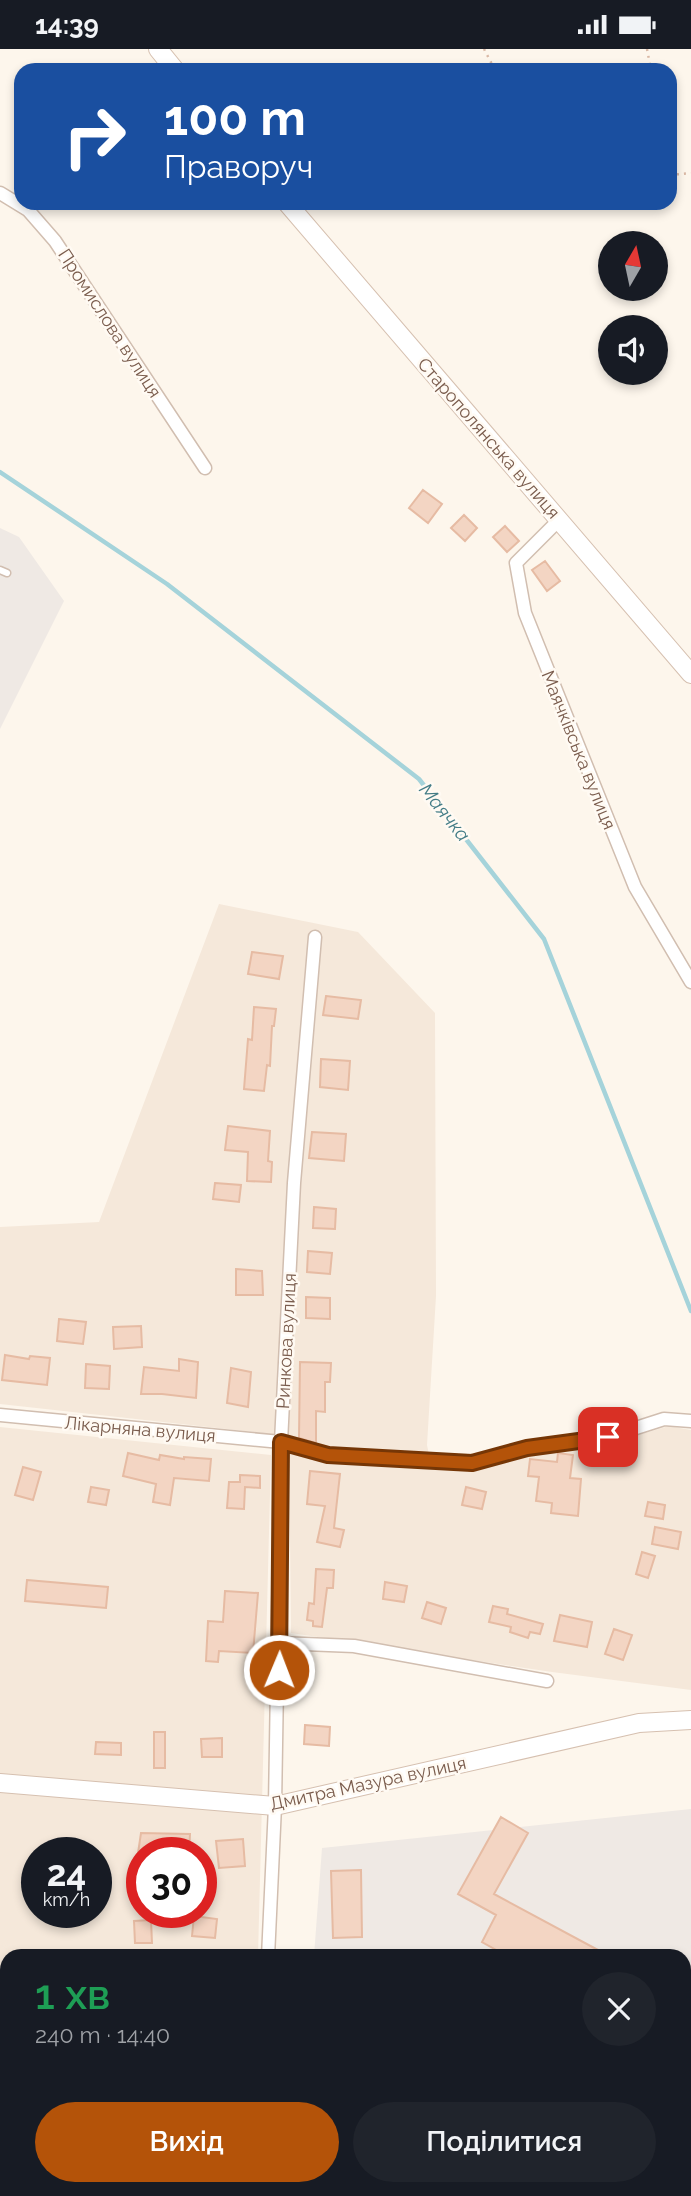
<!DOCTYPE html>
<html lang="uk">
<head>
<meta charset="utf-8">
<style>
  :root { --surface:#171b24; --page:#20242c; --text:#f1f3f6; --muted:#9ea1a6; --accent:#b45309 }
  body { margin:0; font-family:Raleway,sans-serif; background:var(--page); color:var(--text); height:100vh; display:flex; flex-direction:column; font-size:26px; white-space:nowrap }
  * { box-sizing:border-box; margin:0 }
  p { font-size:23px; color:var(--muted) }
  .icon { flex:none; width:38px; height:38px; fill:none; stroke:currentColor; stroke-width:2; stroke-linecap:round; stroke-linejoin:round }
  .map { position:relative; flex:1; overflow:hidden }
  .panel { position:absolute; left:0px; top:1900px; width:691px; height:247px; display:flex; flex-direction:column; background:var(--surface); border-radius:21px 21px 0 0; box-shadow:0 4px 10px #0003 }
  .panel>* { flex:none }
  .banner { position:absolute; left:14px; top:14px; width:663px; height:147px; border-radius:21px; box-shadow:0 4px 10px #0003; background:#1a4fa0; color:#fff; overflow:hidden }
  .needle { width:46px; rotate:9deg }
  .buttons { position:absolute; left:598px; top:182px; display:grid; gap:14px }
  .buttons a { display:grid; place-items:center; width:70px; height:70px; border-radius:50%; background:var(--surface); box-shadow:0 4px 10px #0003; font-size:35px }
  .speed { position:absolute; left:21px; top:1788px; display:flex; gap:14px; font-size:35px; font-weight:700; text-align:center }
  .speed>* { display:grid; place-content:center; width:91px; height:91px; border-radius:50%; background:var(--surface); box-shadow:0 4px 10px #0003; line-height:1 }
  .speed small { font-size:18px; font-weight:400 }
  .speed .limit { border:10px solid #d22; background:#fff; color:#111 }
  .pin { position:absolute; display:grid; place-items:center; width:60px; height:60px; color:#fff; margin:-30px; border-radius:14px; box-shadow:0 4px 10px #0006 }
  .me { position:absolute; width:77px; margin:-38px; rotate:1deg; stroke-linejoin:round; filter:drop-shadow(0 0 5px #0008) }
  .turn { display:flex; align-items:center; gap:24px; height:147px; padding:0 35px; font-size:32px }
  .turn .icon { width:91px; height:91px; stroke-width:2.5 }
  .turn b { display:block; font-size:49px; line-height:60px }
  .round { display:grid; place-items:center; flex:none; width:74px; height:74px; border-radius:37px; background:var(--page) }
  .headline { display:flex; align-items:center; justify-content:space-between; height:119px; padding:0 35px }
  h1 { font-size:42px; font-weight:600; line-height:52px; color:#1e9e55 }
  .button { display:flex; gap:14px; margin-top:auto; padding:14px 35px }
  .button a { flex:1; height:80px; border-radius:42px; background:var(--accent); color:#fff; font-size:28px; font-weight:600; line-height:80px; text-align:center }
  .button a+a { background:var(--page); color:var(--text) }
  .status { display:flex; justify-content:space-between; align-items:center; height:49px; padding:0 35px; background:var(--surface); direction:ltr }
  .status svg { height:19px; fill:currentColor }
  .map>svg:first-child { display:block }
  .residential { fill:#f5e8da; fill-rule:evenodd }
  .industrial { fill:#efe9e4 }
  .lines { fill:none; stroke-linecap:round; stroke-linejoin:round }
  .stream { stroke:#a5d3da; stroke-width:4.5 }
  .building { fill:#f3d5c3; stroke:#e6bba3; stroke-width:2 }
  .lane-casing { stroke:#d1beb0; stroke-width:9 }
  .street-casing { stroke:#d1beb0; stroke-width:15 }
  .secondary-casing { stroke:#d6c0b0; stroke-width:20 }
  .path { stroke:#d9b8a5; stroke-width:2.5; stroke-dasharray:2 5; stroke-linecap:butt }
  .lane { stroke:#fff; stroke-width:6 }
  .street { stroke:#fff; stroke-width:12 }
  .secondary { stroke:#fff; stroke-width:18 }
  .route-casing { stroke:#753606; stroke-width:18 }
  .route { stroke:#b45309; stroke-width:12 }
  .labels { text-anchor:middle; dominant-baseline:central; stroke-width:5; stroke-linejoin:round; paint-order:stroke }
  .street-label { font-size:18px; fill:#7a5c4d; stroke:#fffaf3 }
  .water-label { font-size:19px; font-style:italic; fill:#437c86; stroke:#fffaf3 }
</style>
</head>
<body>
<div class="status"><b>14:39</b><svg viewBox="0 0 49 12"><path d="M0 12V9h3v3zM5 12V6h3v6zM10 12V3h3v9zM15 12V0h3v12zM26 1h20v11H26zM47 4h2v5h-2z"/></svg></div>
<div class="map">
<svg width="691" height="2147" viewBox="0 0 691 2147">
  <rect width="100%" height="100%" fill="#fdf6ec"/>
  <path class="residential" d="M219,855L358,883L435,964L436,1247L427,1396L432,1420L621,1391L669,1377L691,1381V1641L552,1623L291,1584L289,1387L0,1355V1178L99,1173Z
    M0,1378L271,1406L258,1907L7,1908V2140H250V2147H0ZM37,1804H96V1864H37ZM142,1804H201V1864H142Z"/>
  <path class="industrial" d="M0,479L19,488L64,552L0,680Z
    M691,1760V2147H297L298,2140H684V1908L314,1907L322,1799Z"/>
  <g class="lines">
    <path class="stream" d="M0,423L167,535L419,730L544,890L691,1262"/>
  </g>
  <path class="building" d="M423,441L442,455L428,474L409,459Z
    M464,466L477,479L465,492L451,479Z
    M505,477L519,492L507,503L493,488Z
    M545,512L560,532L547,542L532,521Z
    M252,903L283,907L279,930L248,925Z
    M326,947L361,951L358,970L323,966Z
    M254,958L276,960L274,977H272L270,1017L267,1016L264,1042L244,1040L248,990L252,991Z
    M321,1010L350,1012L348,1041L320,1038Z
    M228,1077L270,1082L268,1112L272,1113L271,1133L247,1132L248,1103L225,1101Z
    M312,1083L346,1085L344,1112L309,1109Z
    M215,1134L241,1136L239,1153L213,1150Z
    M314,1158L336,1160L335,1180L313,1179Z
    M308,1202L332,1204L330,1225L307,1223Z
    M236,1220L262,1222L263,1246H236Z
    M306,1248L330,1249V1270L306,1269Z
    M59,1270L86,1273L83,1295L57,1292Z
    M141,1277L142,1298L114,1300L113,1278Z
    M5,1306L29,1310L30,1307L50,1309L47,1336L2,1331Z
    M179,1310L198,1313L196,1349L162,1345H141L144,1318L179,1322Z
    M300,1313L331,1314L330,1333H325V1363L316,1362V1394L299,1389Z
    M86,1315L110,1317L109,1340L85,1339Z
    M231,1319L251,1323L248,1358L227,1354Z
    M128,1404L159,1411L160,1406L184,1410V1408L211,1410L209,1432L174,1429L170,1456L153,1453L156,1435L123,1427Z
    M558,1404L573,1406L570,1429L581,1430L578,1467L551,1464L552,1454L536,1452L539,1428L528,1427L530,1410L557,1413Z
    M23,1418L41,1423L33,1451L15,1446Z
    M310,1422L340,1425L334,1479L344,1481L340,1498L317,1493L325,1457L307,1455Z
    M240,1426L260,1427V1439L245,1438L244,1460L227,1459L229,1433H240Z
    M91,1438L109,1441L106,1456L88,1453Z
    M466,1438L486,1443L482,1460L462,1456Z
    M648,1453L665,1456L663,1470L645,1467Z
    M655,1478L681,1483L678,1500L652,1495Z
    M642,1503L655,1507L648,1529L636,1525Z
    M316,1520L334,1521L333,1539H327L322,1578L313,1577V1572L307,1571L309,1554L314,1555Z
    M27,1531L108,1538L106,1559L25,1552Z
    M385,1533L407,1537L404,1553L383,1550Z
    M225,1542L258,1544L253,1604L219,1602L218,1613L206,1612L208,1572L223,1573Z
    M427,1553L446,1559L441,1575L422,1569Z
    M493,1557L508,1560L507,1565L543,1575L540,1585L530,1583L528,1589L510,1583L511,1578L489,1573Z
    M560,1566L592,1573L587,1598L554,1592Z
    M614,1580L632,1586L623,1611L605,1605Z
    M305,1676L330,1678L329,1697L304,1695Z
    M154,1683H165V1719H154Z
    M222,1689V1708H202L201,1690Z
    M96,1693L121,1694V1706L95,1705Z
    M501,1768L528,1784L494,1845L611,1908H509L482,1893L496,1866L458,1845Z
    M141,1784L190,1785L189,1804H138Z
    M243,1790L245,1817L219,1819L216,1792Z
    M361,1821L362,1888L333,1889L331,1822Z
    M194,1867L217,1870L215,1889L192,1887Z
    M151,1871L152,1894H135L134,1872Z"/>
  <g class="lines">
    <g class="lane-casing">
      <path id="lane" d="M0,521L7,524"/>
    </g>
    <g class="street-casing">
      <path id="street" d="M0,144L28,161L55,192L205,419
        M559,471L516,514L525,564L635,838L691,933
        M0,1366L281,1393L328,1406L472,1414L527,1399L608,1388L664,1370L691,1372
        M279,1594L354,1597L547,1632
        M268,1908L275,1757L281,1393L294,1134L315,888
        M0,2134L7,2135
        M134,2140L256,2146"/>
    </g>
    <g class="secondary-casing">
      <path id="secondary" d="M158,0L175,21
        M287,154L691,625
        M0,1734L275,1757L639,1674L691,1671"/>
    </g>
    <path class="path" d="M484,0L495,21
      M647,0L651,21
      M670,126L691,124"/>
    <use href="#lane" class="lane"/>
    <use href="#street" class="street"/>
    <use href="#secondary" class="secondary"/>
  </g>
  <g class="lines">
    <g class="route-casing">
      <path id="route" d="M279,1621L281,1393L328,1406L472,1414L527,1399L608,1388"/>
    </g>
    <use href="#route" class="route"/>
  </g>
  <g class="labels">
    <g class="street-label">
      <text transform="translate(110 274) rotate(57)">Промислова вулиця</text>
      <text transform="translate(489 389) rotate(49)">Старополянська вулиця</text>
      <text transform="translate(579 701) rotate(68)">Маячківська вулиця</text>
      <text transform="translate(286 1292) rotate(-87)">Ринкова вулиця</text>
      <text transform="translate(140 1380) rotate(5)">Лікарняна вулиця</text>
      <text transform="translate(368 1734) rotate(-12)">Дмитра Мазура вулиця</text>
    </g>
    <g class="water-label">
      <text transform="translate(445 763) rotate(51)">Маячка</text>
    </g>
  </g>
</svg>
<div class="buttons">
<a><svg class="needle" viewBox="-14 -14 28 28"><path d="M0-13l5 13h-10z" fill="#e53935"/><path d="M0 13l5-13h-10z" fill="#9ea1a6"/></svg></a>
<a><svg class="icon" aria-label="sound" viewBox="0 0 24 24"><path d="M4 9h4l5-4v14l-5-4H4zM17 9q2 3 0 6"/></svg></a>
</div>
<div class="speed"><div>24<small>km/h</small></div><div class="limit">30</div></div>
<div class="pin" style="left:608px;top:1388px;background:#d93025"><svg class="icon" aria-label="arrive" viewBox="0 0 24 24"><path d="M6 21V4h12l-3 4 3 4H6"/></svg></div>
<svg class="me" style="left:279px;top:1621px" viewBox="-20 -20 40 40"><circle r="17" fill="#b45309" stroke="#fff" stroke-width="3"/><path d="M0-11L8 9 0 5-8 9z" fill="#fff"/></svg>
<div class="banner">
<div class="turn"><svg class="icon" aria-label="right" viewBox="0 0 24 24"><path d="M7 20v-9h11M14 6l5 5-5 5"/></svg><div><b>100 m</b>Праворуч</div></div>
</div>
<section class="panel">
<div class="headline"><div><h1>1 хв</h1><p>240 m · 14:40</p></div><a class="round"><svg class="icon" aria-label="close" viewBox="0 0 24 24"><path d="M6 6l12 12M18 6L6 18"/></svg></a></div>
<div class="button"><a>Вихід</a><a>Поділитися</a></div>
</section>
</div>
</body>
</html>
